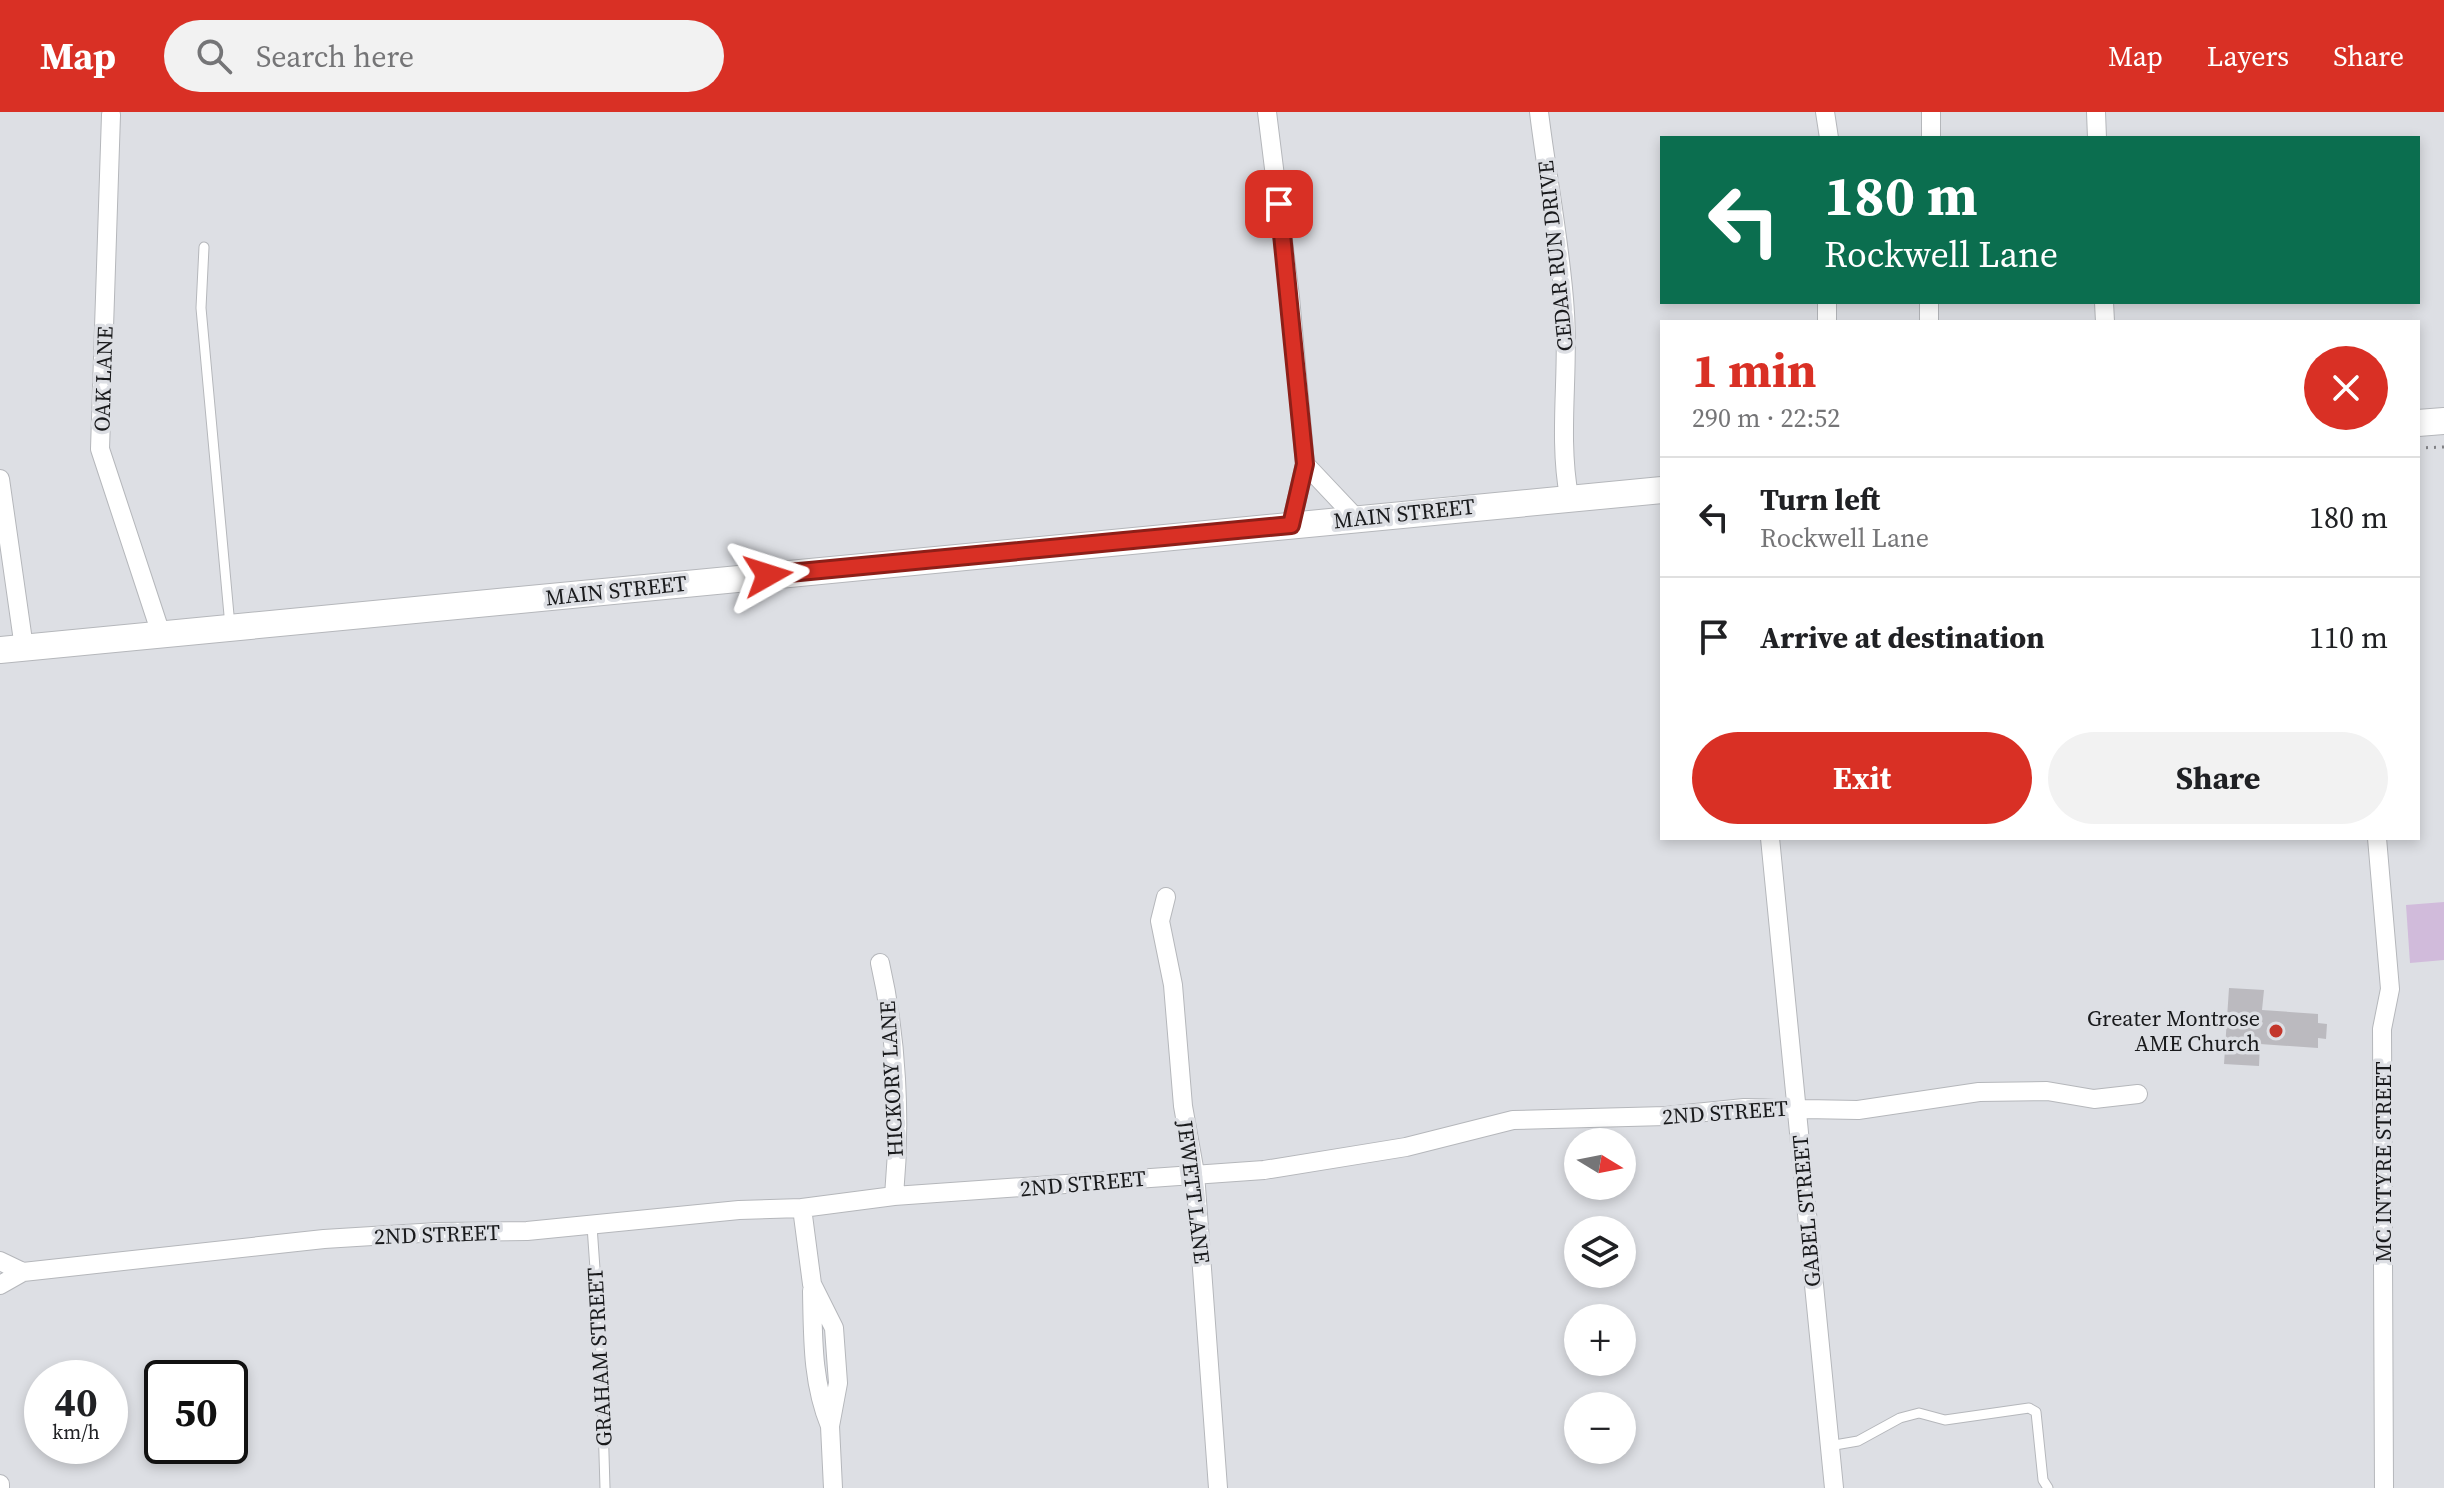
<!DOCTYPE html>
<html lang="en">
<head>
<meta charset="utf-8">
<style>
  :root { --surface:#fff; --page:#f2f2f2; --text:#202124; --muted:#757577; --line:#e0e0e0; --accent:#d93025 }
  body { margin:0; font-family:"Source Serif 4",serif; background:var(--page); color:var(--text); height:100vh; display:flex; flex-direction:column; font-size:30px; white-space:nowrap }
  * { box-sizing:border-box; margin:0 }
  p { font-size:26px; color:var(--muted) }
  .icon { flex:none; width:44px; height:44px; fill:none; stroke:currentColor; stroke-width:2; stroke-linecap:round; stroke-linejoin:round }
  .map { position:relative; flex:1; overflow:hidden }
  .sheet { position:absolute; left:1660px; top:208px; width:760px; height:520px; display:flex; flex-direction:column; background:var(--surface); border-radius:0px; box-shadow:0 4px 12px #0003 }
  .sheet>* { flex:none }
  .hud { position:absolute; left:1660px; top:24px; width:760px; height:168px; border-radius:0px; box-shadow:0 4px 12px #0003; background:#0b6e4f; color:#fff; overflow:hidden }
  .needle { width:52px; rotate:100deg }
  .buttons { position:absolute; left:1564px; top:1016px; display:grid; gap:16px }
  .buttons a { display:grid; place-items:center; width:72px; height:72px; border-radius:50%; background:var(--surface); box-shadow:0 4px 12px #0003; font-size:40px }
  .speed { position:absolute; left:24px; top:1248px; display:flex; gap:16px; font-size:40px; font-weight:700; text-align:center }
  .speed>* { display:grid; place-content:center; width:104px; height:104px; border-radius:50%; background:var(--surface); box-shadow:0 4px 12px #0003; line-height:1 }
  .speed small { font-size:20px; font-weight:400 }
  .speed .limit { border:4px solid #111; border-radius:12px; background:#fff; color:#111 }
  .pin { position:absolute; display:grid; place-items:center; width:68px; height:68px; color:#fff; margin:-34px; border-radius:16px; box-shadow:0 4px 12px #0006 }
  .me { position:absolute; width:88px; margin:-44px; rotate:84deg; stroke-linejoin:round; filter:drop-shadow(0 0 6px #0008) }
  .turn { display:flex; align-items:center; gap:28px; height:168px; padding:0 32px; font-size:36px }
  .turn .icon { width:104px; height:104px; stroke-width:2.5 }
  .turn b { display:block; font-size:56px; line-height:68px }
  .round { display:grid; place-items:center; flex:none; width:84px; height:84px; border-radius:42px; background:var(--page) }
  .headline { display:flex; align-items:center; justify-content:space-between; height:136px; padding:0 32px }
  h1 { font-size:48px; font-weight:700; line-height:60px; color:var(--accent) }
  .primary-button { display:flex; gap:16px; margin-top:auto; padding:16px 32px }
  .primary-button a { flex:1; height:92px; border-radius:48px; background:var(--accent); color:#fff; font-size:32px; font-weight:700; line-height:92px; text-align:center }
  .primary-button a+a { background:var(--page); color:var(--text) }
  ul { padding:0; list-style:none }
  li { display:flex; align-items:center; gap:24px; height:120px; padding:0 32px; border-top:2px solid var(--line) }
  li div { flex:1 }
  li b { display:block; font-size:30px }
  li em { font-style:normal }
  header { display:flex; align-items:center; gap:48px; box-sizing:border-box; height:112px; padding:0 40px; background:var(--accent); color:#fff }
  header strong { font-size:38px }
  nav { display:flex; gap:44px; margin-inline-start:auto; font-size:28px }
  .search { width:560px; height:72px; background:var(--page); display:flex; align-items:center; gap:20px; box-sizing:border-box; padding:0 28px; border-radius:44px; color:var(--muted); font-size:30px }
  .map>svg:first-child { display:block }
  .green { fill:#d1bbdb }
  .building { fill:#bbbabf }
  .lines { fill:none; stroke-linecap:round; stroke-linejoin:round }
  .lane-casing { stroke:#b5b7bb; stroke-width:11 }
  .street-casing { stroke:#b5b7bb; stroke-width:20 }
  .secondary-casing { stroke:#b5b7bb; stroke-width:28 }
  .path { stroke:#808185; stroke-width:3; stroke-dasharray:2 6; stroke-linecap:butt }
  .lane { stroke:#fff; stroke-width:9 }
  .street { stroke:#fff; stroke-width:18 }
  .secondary { stroke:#fff; stroke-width:26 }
  .route-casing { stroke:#8d1f18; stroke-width:20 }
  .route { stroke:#d93025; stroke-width:14 }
  .poi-dot { fill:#c3362b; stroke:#dddfe4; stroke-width:3 }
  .labels { text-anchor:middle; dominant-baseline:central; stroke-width:7; stroke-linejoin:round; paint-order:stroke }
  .street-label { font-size:22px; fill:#191a1c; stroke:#dddfe4 }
  .poi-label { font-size:22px; fill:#191a1c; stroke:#dddfe4; text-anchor:end }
</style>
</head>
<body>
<header>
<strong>Map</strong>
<div class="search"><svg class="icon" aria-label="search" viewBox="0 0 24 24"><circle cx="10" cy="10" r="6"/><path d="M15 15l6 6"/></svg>Search here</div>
<nav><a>Map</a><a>Layers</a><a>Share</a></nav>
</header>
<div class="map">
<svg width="2444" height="1376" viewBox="0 0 2444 1376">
  <rect width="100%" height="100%" fill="#dddfe4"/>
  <path class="green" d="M2444,790V848L2410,851L2406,793Z"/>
  <path class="building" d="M2229,876L2264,878L2262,898L2318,902V911L2327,912L2326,927L2318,926V936L2260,932L2259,954L2224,952Z"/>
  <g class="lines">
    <g class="lane-casing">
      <path id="lane" d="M204,135L201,196L230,514
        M592,1114L601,1242L605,1376
        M1829,1334L1858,1329L1900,1306L1919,1301L1945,1308L2029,1296L2036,1300L2043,1368L2048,1376"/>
    </g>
    <g class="street-casing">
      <path id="street" d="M1267,0L1290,185L1305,352L1356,406
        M1539,0C1547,67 1561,133 1565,201C1569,261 1558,325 1569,384
        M1825,0L1829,26
        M2096,0L2097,26
        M111,3L100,337L161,522
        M1931,26V0
        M2104,190L2105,210
        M1827,210V190
        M1929,210V190
        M0,367L24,536
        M1291,413L1305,352
        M1770,726L1834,1376
        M2377,726L2390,877L2382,917L2384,1376
        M1166,785L1160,809L1173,873L1183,994L1195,1061L1218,1376
        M880,851C897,925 901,1008 894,1084
        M802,1096L812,1172L834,1216L838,1271L830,1314L833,1376
        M0,1149L23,1160L324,1127L437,1120L527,1119L739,1098L802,1096L894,1084L1264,1058L1406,1035L1513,1008L1666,1004L1744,996L1858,998L1979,980L2047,979L2094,987L2138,982
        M0,1173L23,1160
        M812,1179C813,1226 812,1270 830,1314
        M0,1372V1376"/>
    </g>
    <g class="secondary-casing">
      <path id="secondary" d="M2418,311L2444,309
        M0,538L1662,378"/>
    </g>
    <path class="path" d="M2418,336L2444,335"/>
    <use href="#lane" class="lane"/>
    <use href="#street" class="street"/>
    <use href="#secondary" class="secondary"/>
  </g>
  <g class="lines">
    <g class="route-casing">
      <path id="route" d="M768,463L1291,413L1305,352L1279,92"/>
    </g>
    <use href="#route" class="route"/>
  </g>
  <circle class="poi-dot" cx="2276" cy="919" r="8"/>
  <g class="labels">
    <g class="street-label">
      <text transform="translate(1555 144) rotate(-96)">CEDAR RUN DRIVE</text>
      <text transform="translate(103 267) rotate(-88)">OAK LANE</text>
      <text transform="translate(1404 401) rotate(-6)">MAIN STREET</text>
      <text transform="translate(616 478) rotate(-6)">MAIN STREET</text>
      <text transform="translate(891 967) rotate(-93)">HICKORY LANE</text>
      <text transform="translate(1725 1000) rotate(-4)">2ND STREET</text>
      <text transform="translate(2383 1050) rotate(-90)">MC INTYRE STREET</text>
      <text transform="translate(1083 1071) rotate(-5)">2ND STREET</text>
      <text transform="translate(1194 1080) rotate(83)">JEWETT LANE</text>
      <text transform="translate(1806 1099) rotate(-95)">GABEL STREET</text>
      <text transform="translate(437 1122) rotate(-2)">2ND STREET</text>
      <text transform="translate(599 1245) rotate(-93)">GRAHAM STREET</text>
    </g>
    <g class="poi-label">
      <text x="2260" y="906">Greater Montrose<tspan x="2260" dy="25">AME Church</tspan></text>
    </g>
  </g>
</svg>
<div class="buttons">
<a><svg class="needle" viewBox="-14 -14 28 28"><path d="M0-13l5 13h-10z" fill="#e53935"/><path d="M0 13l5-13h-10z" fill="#757577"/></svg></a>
<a><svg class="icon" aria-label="layers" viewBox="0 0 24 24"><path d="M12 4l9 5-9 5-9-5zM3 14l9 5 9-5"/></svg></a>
<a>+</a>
<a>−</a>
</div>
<div class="speed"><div>40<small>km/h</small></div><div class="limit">50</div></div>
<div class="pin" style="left:1279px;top:92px;background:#d93025"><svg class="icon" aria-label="arrive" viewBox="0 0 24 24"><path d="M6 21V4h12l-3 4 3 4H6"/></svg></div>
<svg class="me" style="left:768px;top:463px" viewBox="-20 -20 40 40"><path d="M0-17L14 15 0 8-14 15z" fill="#d93025" stroke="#fff" stroke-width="4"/></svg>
<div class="hud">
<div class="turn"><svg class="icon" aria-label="left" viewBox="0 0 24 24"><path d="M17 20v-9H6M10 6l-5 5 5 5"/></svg><div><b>180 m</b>Rockwell Lane</div></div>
</div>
<section class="sheet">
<div class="headline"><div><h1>1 min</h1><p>290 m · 22:52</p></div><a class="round" style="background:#d93025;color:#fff"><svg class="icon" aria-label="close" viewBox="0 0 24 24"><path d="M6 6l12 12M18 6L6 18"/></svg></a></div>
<ul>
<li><svg class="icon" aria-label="left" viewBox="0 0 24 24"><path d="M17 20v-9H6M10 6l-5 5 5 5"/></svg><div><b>Turn left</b><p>Rockwell Lane</p></div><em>180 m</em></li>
<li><svg class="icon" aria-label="arrive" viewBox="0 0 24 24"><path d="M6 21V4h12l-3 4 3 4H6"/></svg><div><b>Arrive at destination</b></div><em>110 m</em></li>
</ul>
<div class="primary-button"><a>Exit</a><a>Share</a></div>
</section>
</div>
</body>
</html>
